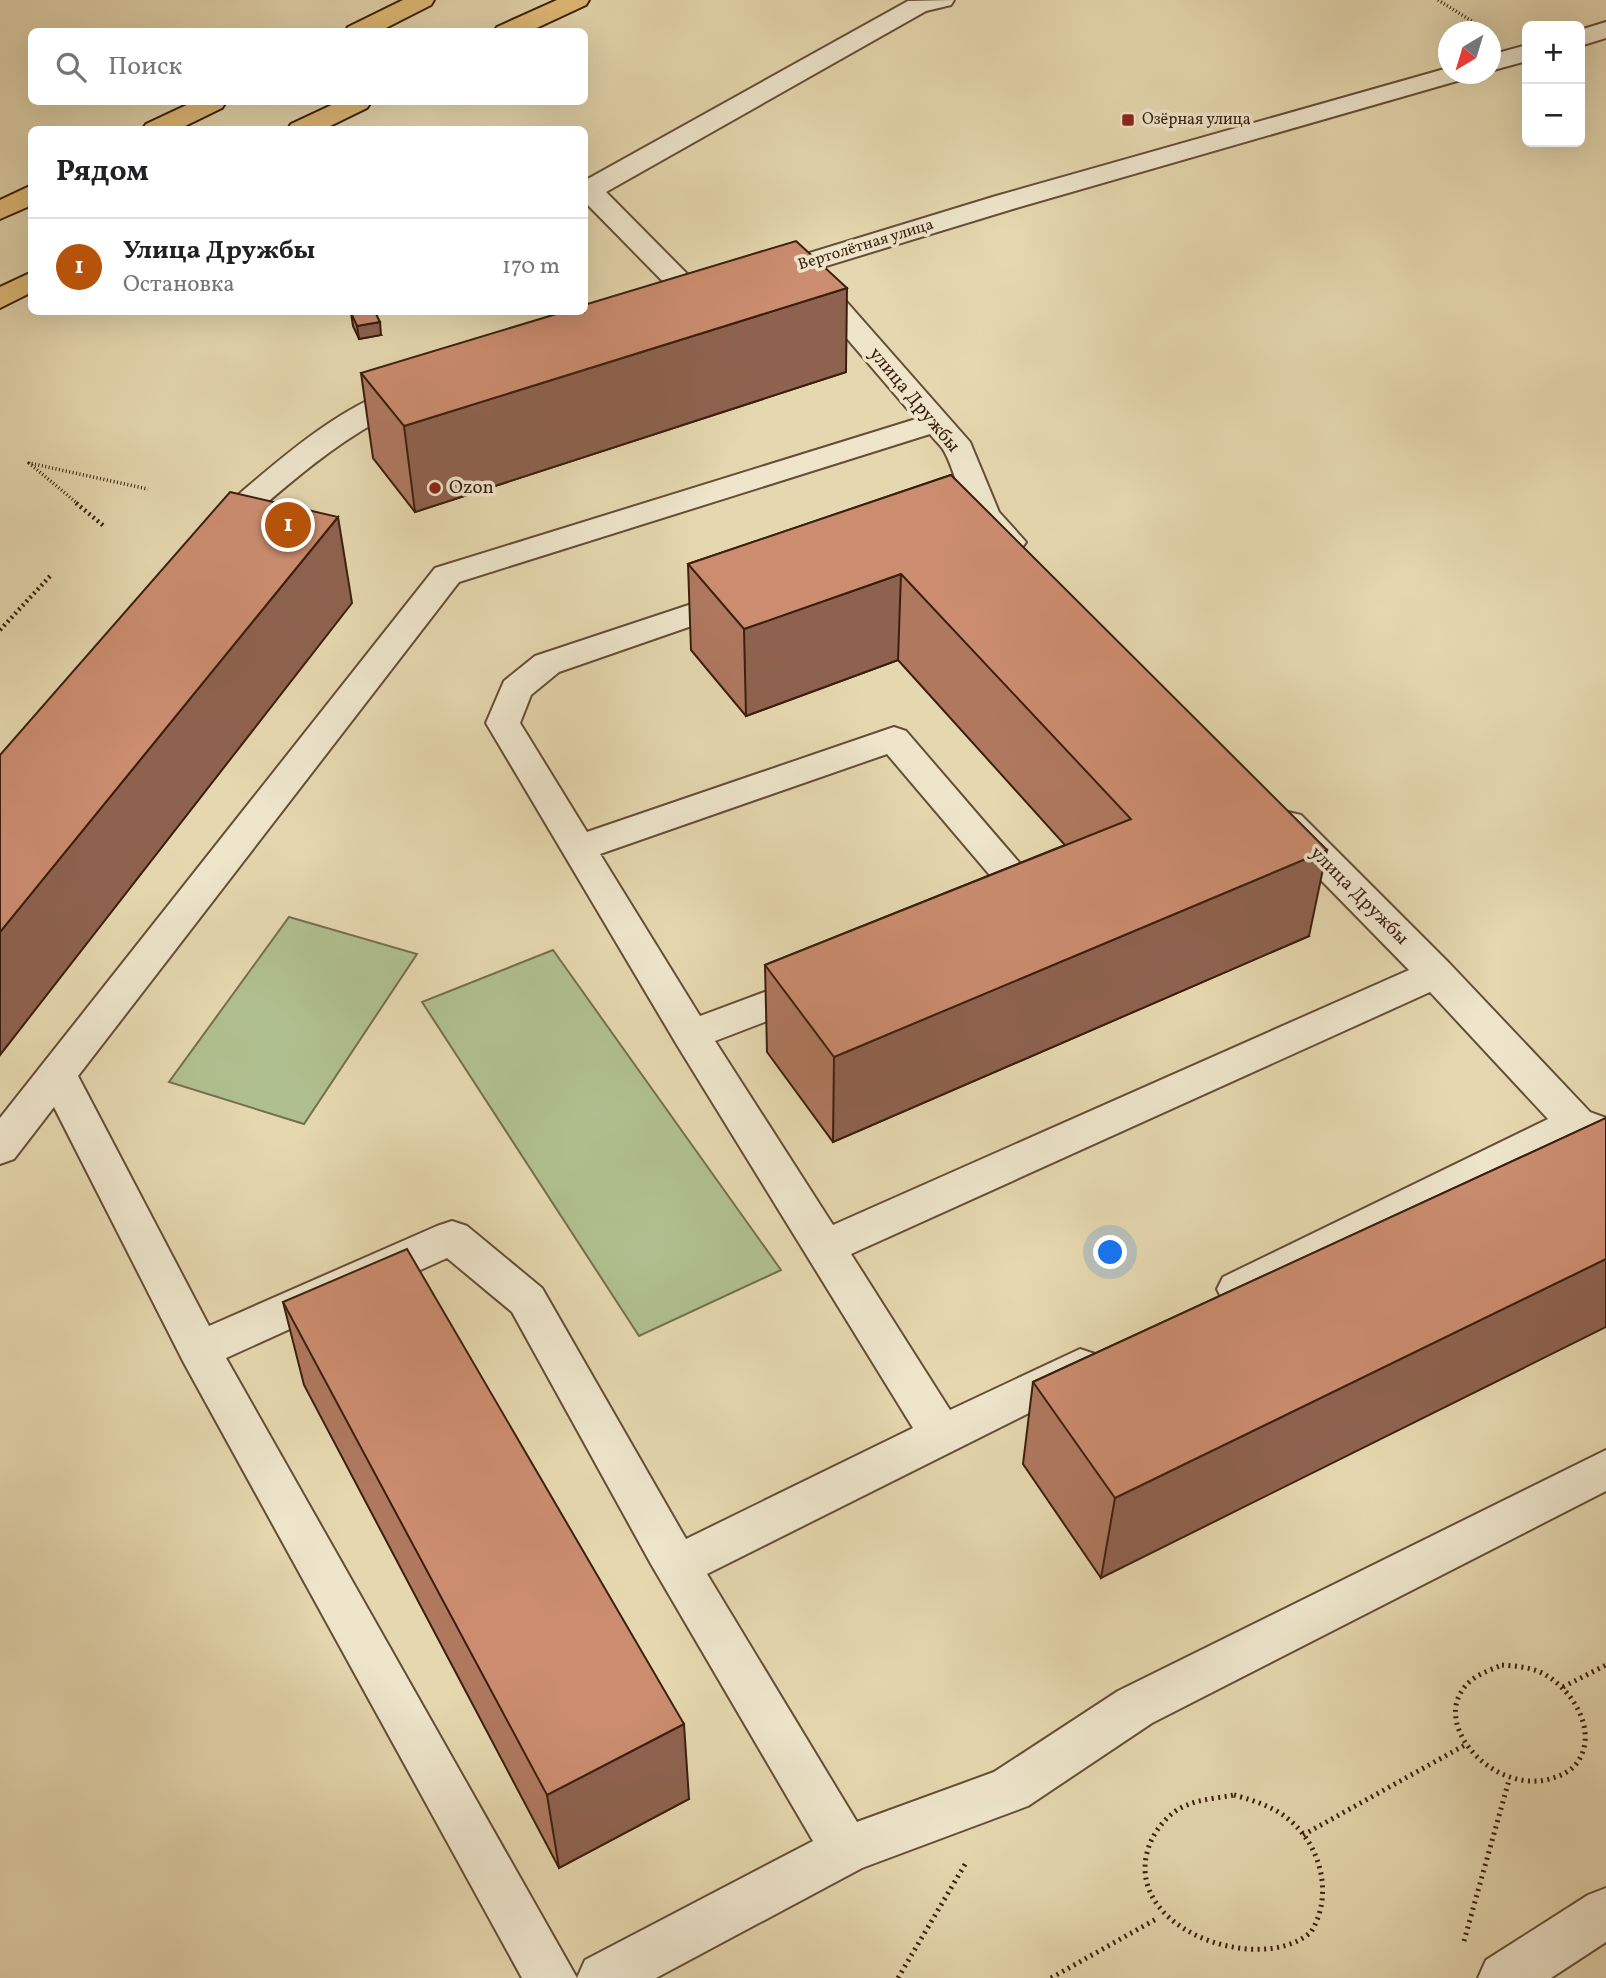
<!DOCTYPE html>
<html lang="ru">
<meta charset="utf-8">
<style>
:root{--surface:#fff;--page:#f6f6f6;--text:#202124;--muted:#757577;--line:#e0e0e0;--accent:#b45309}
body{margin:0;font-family:Vollkorn,serif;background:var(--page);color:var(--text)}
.controls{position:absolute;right:21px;top:21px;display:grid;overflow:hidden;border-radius:10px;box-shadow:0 7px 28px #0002}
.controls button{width:63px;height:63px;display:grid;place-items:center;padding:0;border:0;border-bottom:2px solid var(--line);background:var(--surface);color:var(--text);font:35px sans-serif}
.compass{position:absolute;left:1438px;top:21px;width:63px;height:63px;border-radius:50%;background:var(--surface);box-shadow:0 7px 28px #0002;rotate:218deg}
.you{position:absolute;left:1111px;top:1253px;width:24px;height:24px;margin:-18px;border:5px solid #fff;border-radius:50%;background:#1a73e8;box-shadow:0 0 0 10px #1a73e833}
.badge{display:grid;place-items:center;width:46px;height:46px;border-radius:50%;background:var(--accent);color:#fff;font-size:23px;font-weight:700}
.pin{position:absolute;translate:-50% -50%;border:4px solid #fff;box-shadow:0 2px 7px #0006}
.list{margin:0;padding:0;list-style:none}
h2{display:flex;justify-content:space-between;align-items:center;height:91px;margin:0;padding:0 28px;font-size:30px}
h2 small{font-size:23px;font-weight:400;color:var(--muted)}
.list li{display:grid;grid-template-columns:46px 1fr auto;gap:21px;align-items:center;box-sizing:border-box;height:98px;padding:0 28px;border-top:2px solid var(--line)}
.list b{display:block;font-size:26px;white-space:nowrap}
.list p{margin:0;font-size:23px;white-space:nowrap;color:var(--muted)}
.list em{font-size:23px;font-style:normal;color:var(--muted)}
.icon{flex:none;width:38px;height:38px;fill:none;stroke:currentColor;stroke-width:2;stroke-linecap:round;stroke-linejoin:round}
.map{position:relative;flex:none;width:1606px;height:1978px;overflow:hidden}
.search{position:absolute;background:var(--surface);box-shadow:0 7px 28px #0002;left:28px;top:28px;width:560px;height:77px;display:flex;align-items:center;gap:18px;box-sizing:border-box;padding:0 24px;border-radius:10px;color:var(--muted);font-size:26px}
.panel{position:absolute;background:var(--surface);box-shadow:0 7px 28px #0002;left:28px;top:126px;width:560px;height:189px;border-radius:10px}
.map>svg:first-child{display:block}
.green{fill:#b0bf8f;stroke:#756f4e;stroke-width:2}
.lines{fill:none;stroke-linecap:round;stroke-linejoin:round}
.minor-casing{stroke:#654d36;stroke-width:4}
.major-casing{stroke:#3a1f0e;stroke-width:4}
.path-far2{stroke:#3a1f0e;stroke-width:3.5;stroke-dasharray:1 2.5;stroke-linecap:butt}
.path-far1{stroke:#3a1f0e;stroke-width:4.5;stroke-dasharray:2 3.5;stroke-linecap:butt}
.path{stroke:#3a1f0e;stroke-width:5;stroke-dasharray:2 4.5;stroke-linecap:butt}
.minor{fill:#eee5cb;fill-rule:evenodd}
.major{fill:#e2bc78;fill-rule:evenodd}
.wall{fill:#af785f;stroke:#3a1f0e;stroke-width:2}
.shaded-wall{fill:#8e624e;stroke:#3a1f0e;stroke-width:2}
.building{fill:#cb8c6f;stroke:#3a1f0e;stroke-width:2}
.poi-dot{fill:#8f2418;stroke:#eee5cb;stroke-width:2.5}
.labels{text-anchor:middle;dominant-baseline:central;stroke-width:7;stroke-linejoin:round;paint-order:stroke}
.far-poi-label{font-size:16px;fill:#3a1f0e;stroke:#eee5cb;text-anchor:start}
.far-street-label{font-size:16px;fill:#3a1f0e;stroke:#eee5cb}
.street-label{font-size:19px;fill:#3a1f0e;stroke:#eee5cb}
.poi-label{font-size:19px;fill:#3a1f0e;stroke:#eee5cb;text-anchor:start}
</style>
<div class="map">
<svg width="1606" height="1978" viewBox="0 0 1606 1978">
<rect width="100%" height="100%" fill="#e5d7af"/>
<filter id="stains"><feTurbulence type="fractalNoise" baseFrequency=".00286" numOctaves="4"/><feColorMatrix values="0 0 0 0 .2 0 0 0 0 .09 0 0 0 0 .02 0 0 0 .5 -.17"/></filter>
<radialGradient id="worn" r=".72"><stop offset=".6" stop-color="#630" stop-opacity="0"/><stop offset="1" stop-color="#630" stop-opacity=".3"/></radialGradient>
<g class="green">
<path d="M289,917L417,954L304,1124L169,1082Z"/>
<path d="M553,950L781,1270L639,1336L422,1002Z"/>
</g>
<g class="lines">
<defs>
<g id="minor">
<path d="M954,0L951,5L926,11L606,192L705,292L709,298L705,304L695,307L685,304L584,201V181L908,1Z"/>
<path d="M1606,22V38L1580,46V30Z"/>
<path d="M1527,45V61L1490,71V55Z"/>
<path d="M1448,68V74H1468L1464,79L1016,208L777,281L767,284L757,281L753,275L757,269L996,196Z"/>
<path d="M812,271L822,274L970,442L999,512L1026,542L1021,549C970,562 961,480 944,451C941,445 934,440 930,434L459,582L78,1076L209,1326L437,1226L452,1221L467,1226L542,1288L686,1539L913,1428L677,1045L486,723L504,681L535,656L740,588L752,591L757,598L752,605L559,672L531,695L520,723L587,832L894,727L906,731L1054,903L1048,912C1035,917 1027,919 1013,915L1007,906L1011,900L887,754L600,854L700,1016L813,974L827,978L832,988L827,998L715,1041L833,1225L1409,970L1275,833L1270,824L1275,815L1288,812L1301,815L1450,964L1590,1112L1606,1118V1150L1578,1140L1253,1301L1238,1306L1223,1301L1217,1289L1223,1277L1548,1119L1430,992L851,1254L950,1410L1080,1349L1095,1354L1102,1367L1095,1380L707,1574L857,1822L994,1772L1118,1691L1606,1450V1491L1152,1723L1028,1806L862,1868L656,1978H522L184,1363L54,1107L14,1159L0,1164V1118L435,568L916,419L802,286L798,280L802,274ZM447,1258L512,1312L651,1564L813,1841L585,1960L577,1978L226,1358Z"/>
<path d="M414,383L425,386L429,392C419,406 393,413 378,421C322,452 274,497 226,538L215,541L204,538L199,531L204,524C264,474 337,402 414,383Z"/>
<path d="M1606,1888V1942L1551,1978H1478L1486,1960L1588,1895Z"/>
</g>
<g id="major">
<path d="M403,0H434L431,5L378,32H345L348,27Z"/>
<path d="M557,0H589L586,5L528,32H494L497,27Z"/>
<path d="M193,102H226L222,108L177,130H142L146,124Z"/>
<path d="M338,102H371L367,108L322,130H287L291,124Z"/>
<path d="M32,185V205L0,219V200Z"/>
<path d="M32,272V292L0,308V287Z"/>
</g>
</defs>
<use href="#minor" class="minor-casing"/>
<use href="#major" class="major-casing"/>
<g class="path-far2">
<path d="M1438,0L1483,28"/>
<path d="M78,504L29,463L148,489"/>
</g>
<g class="path-far1">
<path d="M76,503L105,527"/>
<path d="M0,630L52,574"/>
</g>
<g class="path">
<path d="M1502,1665C1516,1666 1531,1667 1544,1674C1573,1690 1599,1732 1577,1763C1570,1772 1560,1776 1550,1779C1490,1795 1423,1717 1473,1679C1481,1673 1493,1669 1502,1665Z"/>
<path d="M1563,1687L1606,1665"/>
<path d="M1234,1795C1252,1800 1272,1806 1287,1818C1321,1844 1334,1895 1311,1932C1259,1978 1114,1927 1151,1841C1158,1826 1171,1811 1187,1805C1201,1799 1219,1798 1234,1795Z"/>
<path d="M1303,1835L1465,1745"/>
<path d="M1464,1941L1509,1780"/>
<path d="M898,1978L967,1861"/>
<path d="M1051,1978L1158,1918"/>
</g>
<use href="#minor" class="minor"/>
<use href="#major" class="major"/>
</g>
<g class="wall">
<path d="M351,313L381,335L359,339L353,326Z"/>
<path d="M846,372L415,512L373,458L361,373Z"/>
<path d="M951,475L1309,936L833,1142L767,1052L765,965L1065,845L898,660L746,716L691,650L688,564Z"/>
<path d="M1606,1118L1101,1578L1023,1464L1033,1382Z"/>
<path d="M283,1302L689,1799L559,1868L304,1385Z"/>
</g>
<g class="shaded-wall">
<path d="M847,288L846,372L415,512L404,426Z"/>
<path d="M380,322L381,335L359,339L357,326Z"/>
<path d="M338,517L352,603L0,1055V932Z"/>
<path d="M901,574L898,660L746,716L744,629Z"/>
<path d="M1327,850L1309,936L833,1142L834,1057Z"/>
<path d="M1606,1259V1327L1101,1578L1115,1498Z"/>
<path d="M684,1724L689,1799L559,1868L547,1795Z"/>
</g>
<g class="building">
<path d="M796,241L847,288L404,426L361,373L563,312H584V305Z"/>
<path d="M358,312H375L380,322L357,326L351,313Z"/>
<path d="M951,475L1327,850L834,1057L765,965L1131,819L901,574L744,629L688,564Z"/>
<path d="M230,492L338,517L0,932V755Z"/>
<path d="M1606,1118V1259L1115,1498L1033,1382Z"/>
<path d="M407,1249L684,1724L547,1795L283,1302Z"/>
</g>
<g class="poi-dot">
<rect x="1121" y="113" width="14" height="14" rx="3.5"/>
<circle cx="435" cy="488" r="7"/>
</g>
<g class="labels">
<g class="far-poi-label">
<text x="1142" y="120">Озёрная улица</text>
</g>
<g class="far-street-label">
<text transform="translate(866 245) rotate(-17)">Вертолётная улица</text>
</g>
<g class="street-label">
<text transform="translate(914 400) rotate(50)">улица Дружбы</text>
<text transform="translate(1359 896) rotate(45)">улица Дружбы</text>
</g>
<g class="poi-label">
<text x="449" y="488">Ozon</text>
</g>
</g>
<rect width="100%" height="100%" filter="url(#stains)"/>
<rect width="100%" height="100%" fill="url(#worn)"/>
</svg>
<div class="controls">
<button>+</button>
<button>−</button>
</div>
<svg class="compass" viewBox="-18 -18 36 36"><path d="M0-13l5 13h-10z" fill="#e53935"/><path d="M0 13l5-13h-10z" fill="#757577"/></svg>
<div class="you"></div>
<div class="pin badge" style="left:288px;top:525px">1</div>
<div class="search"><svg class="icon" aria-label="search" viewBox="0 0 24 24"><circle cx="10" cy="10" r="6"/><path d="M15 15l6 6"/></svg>Поиск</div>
<section class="panel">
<h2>Рядом<small></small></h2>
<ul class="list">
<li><span class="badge">1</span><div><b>Улица Дружбы</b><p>Остановка</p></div><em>170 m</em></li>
</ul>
</section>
</div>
